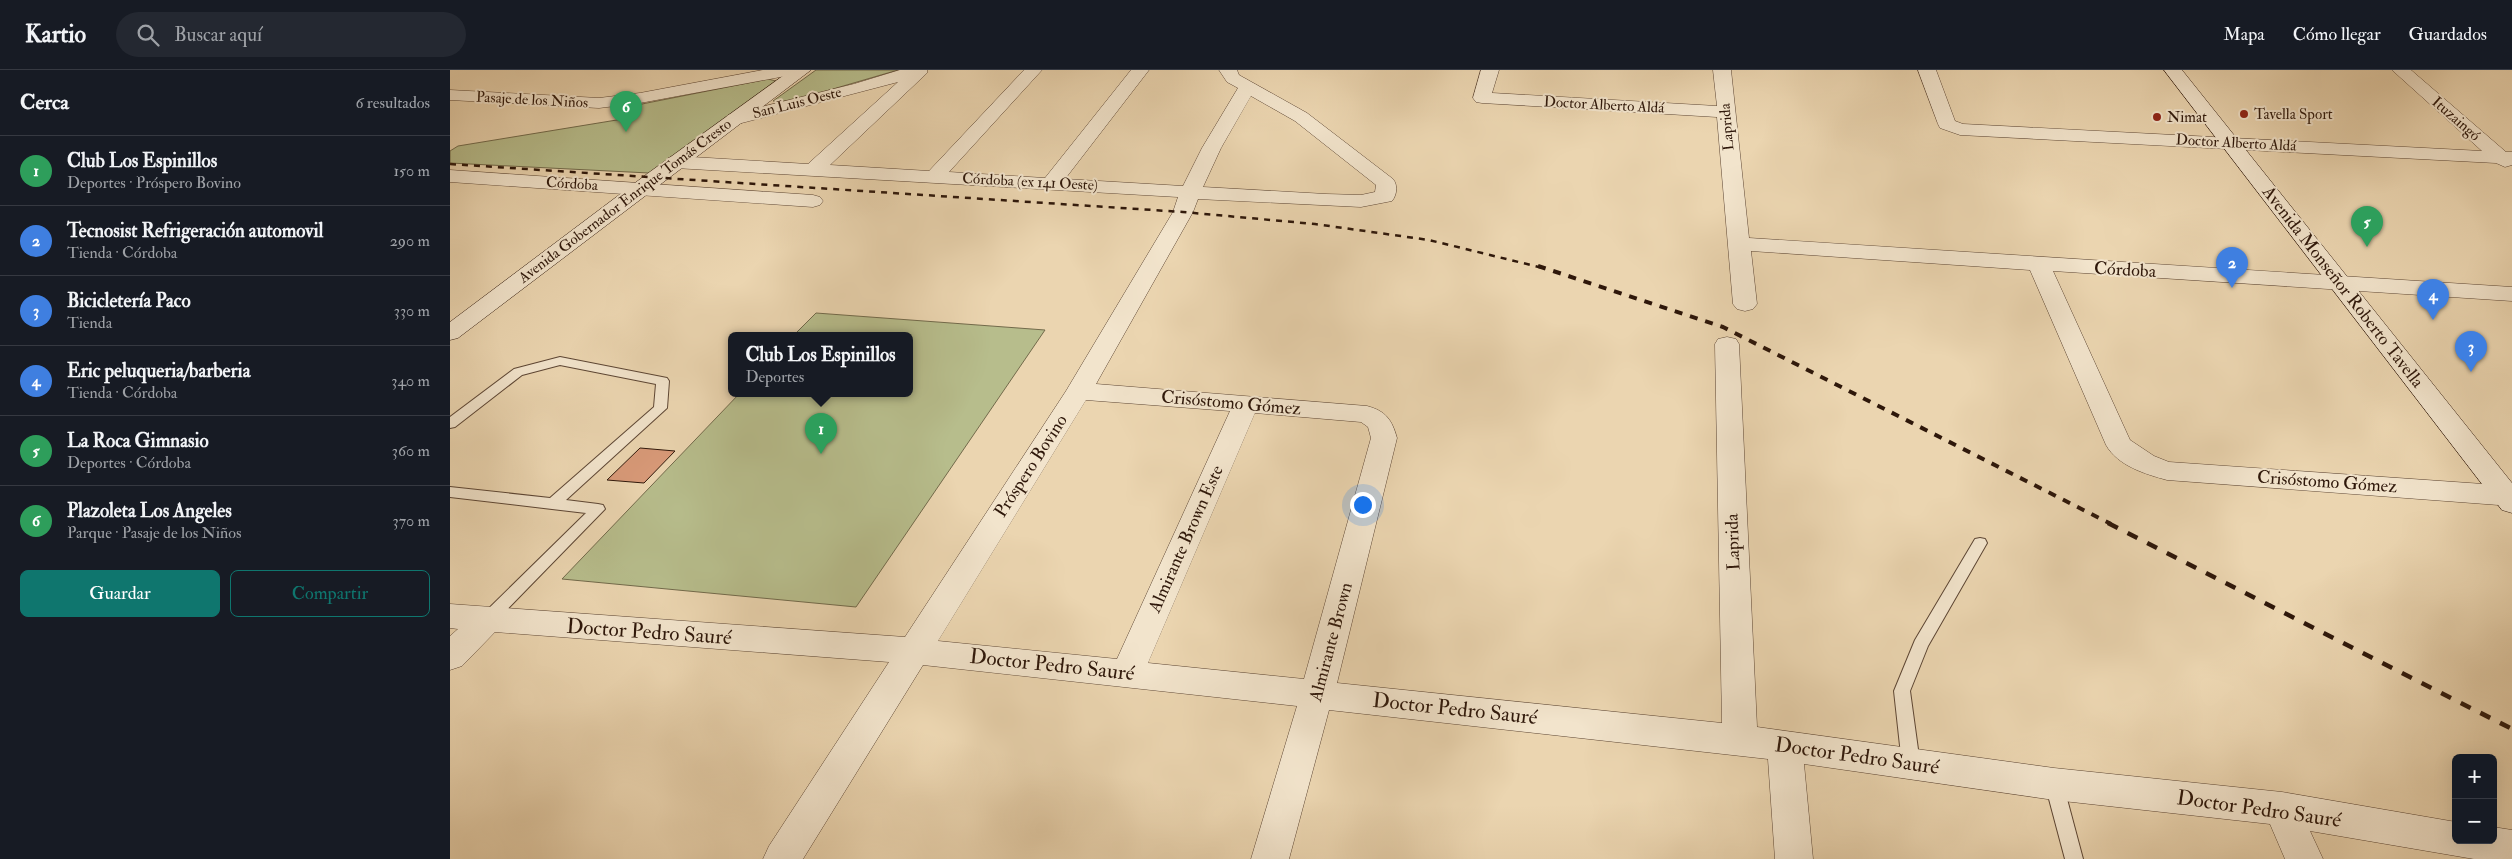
<!DOCTYPE html>
<html lang="es">
<meta charset="utf-8">
<style>
:root{--surface:#171b24;--page:#242831;--text:#f1f3f6;--muted:#9ea1a6;--line:#363941;--accent:#0f766e}
body{margin:0;font-family:"IM FELL Double Pica",serif;background:var(--page);color:var(--text)}
.controls{position:absolute;right:15px;bottom:15px;display:grid;overflow:hidden;border-radius:8px;box-shadow:0 5px 20px #0002}
.controls button{width:45px;height:45px;display:grid;place-items:center;padding:0;border:0;border-bottom:1px solid var(--line);background:var(--surface);color:var(--text);font:25px sans-serif}
.you{position:absolute;left:912px;top:434px;width:18px;height:18px;margin:-12px;border:4px solid #fff;border-radius:50%;background:#1a73e8;box-shadow:0 0 0 8px #1a73e833}
.badge{display:grid;place-items:center;width:32px;height:32px;border-radius:50%;background:var(--accent);color:#fff;font-size:16px;font-weight:700}
.pin{position:absolute;translate:-50% -41px;filter:drop-shadow(0 1px 2px #0008)}
.pin::after{content:'';position:absolute;top:26px;width:18px;height:15px;background:inherit;clip-path:polygon(0 0,100% 0,50% 100%)}
.popup{position:absolute;left:278px;top:262px;width:185px;height:65px;box-sizing:border-box;display:grid;place-content:center;border-radius:8px;background:var(--surface);filter:drop-shadow(0 1px 4px #0005);font-size:16px;white-space:nowrap;color:var(--muted)}
.popup b{font-size:19px;color:var(--text)}
.popup::after{content:'';position:absolute;left:50%;top:100%;margin-left:-10px;border:10px solid transparent;border-top-color:var(--surface)}
.list{margin:0;padding:0;list-style:none}
h2{display:flex;justify-content:space-between;align-items:center;height:65px;margin:0;padding:0 20px;font-size:21px}
h2 small{font-size:16px;font-weight:400;color:var(--muted)}
.list li{display:grid;grid-template-columns:32px 1fr auto;gap:15px;align-items:center;box-sizing:border-box;height:70px;padding:0 20px;border-top:1px solid var(--line)}
.list b{display:block;font-size:19px;white-space:nowrap}
.list p{margin:0;font-size:16px;white-space:nowrap;color:var(--muted)}
.list em{font-size:16px;font-style:normal;color:var(--muted)}
.actions{display:flex;gap:10px;padding:15px 20px}
.actions a{flex:1;padding:11px 0;border:1px solid var(--accent);border-radius:8px;text-align:center;font-size:18px;color:var(--accent)}
.actions .main{background:var(--accent);color:#fff}
.icon{flex:none;width:28px;height:28px;fill:none;stroke:currentColor;stroke-width:2;stroke-linecap:round;stroke-linejoin:round}
.map{position:relative;flex:none;width:2062px;height:789px;overflow:hidden}
header{display:flex;align-items:center;gap:30px;box-sizing:border-box;height:70px;padding:0 25px;background:var(--surface);border-bottom:1px solid var(--line)}
header strong{font-size:24px}
nav{display:flex;gap:28px;margin-inline-start:auto;font-size:18px}
.search{width:350px;height:45px;background:var(--page);display:flex;align-items:center;gap:12px;box-sizing:border-box;padding:0 18px;border-radius:28px;color:var(--muted);font-size:19px}
main{display:flex}
aside{flex:1;background:var(--surface)}
.map>svg:first-child{display:block}
.green{fill:#b7bd8c;stroke:#726a4b}
.building{fill:#d99a79;stroke:#2e170a}
.lines{fill:none;stroke-linecap:round;stroke-linejoin:round}
.lane-casing{stroke:#5d4634;stroke-width:2}
.street-casing{stroke:#5d4634;stroke-width:1}
.secondary-casing{stroke:#2e170a;stroke-width:1}
.lane{fill:#f2e4cc;fill-rule:evenodd}
.street{fill:#f2e4cc;fill-rule:evenodd}
.secondary{fill:#f2e4cc;fill-rule:evenodd}
.rail-far2{stroke:#2e170a;stroke-width:2.5;stroke-dasharray:6 6;stroke-linecap:butt}
.rail-far1{stroke:#2e170a;stroke-width:4;stroke-dasharray:8 8;stroke-linecap:butt}
.rail{stroke:#2e170a;stroke-width:4.5;stroke-dasharray:11 11;stroke-linecap:butt}
.poi-dot{fill:#8f2418;stroke:#f2e4cc;stroke-width:2}
.labels{text-anchor:middle;dominant-baseline:central;stroke-width:4;stroke-linejoin:round;paint-order:stroke}
.far-street-label{font-size:15px;fill:#2e170a;stroke:#f2e4cc}
.far-poi-label{font-size:15px;fill:#2e170a;stroke:#f2e4cc;text-anchor:start}
.street-label{font-size:18px;fill:#2e170a;stroke:#f2e4cc}
.near-street-label{font-size:21px;fill:#2e170a;stroke:#f2e4cc}
</style>
<header>
<strong>Kartio</strong>
<div class="search"><svg class="icon" aria-label="search" viewBox="0 0 24 24"><circle cx="10" cy="10" r="6"/><path d="M15 15l6 6"/></svg>Buscar aquí</div>
<nav><a>Mapa</a><a>Cómo llegar</a><a>Guardados</a></nav>
</header>
<main>
<aside>
<h2>Cerca<small>6 resultados</small></h2>
<ul class="list">
<li><span class="badge" style="background:#2e9e5b">1</span><div><b>Club Los Espinillos</b><p>Deportes · Próspero Bovino</p></div><em>150 m</em></li>
<li><span class="badge" style="background:#3f7fe0">2</span><div><b>Tecnosist Refrigeración automovil</b><p>Tienda · Córdoba</p></div><em>290 m</em></li>
<li><span class="badge" style="background:#3f7fe0">3</span><div><b>Bicicletería Paco</b><p>Tienda</p></div><em>330 m</em></li>
<li><span class="badge" style="background:#3f7fe0">4</span><div><b>Eric peluqueria/barberia</b><p>Tienda · Córdoba</p></div><em>340 m</em></li>
<li><span class="badge" style="background:#2e9e5b">5</span><div><b>La Roca Gimnasio</b><p>Deportes · Córdoba</p></div><em>360 m</em></li>
<li><span class="badge" style="background:#2e9e5b">6</span><div><b>Plazoleta Los Angeles</b><p>Parque · Pasaje de los Niños</p></div><em>370 m</em></li>
</ul>
<div class="actions"><a class="main">Guardar</a><a>Compartir</a></div>
</aside>
<div class="map">
<svg width="2062" height="789" viewBox="0 0 2062 789">
<rect width="100%" height="100%" fill="#ebd5b0"/>
<filter id="stains"><feTurbulence type="fractalNoise" baseFrequency=".004" numOctaves="4"/><feColorMatrix values="0 0 0 0 .2 0 0 0 0 .09 0 0 0 0 .02 0 0 0 .5 -.17"/></filter>
<radialGradient id="worn" r=".72"><stop offset=".6" stop-color="#630" stop-opacity="0"/><stop offset="1" stop-color="#630" stop-opacity=".3"/></radialGradient>
<g class="green">
<path d="M366,0H448L342,31H323Z"/>
<path d="M318,9L326,11L199,103L0,93V81L8,76L185,47L187,35Z"/>
<path d="M366,243L595,260L406,537L112,509L290,323H460V265H344Z"/>
</g>
<path class="building" d="M190,378L225,381L194,413L157,410Z"/>
<g class="lines">
<defs>
<g id="lane">
<path d="M110,287L217,308L219,311L217,338L116,430L148,434L153,435L155,439L43,554L37,556L31,554L29,550L31,546L136,443L0,427V417L100,428L204,337L206,314L110,295L72,305L5,357L0,358V347L64,299Z"/>
<path d="M1530,468L1535,469L1537,473L1478,576L1460,621L1470,694L1467,699L1461,702L1455,699L1452,694L1444,621L1465,570L1525,469Z"/>
<path d="M1604,706L1610,708L1613,714L1633,789H1615L1595,714L1598,708Z"/>
</g>
<g id="street">
<path d="M313,0H350L347,4L341,5L190,33L149,38L0,30V20L149,28L190,23Z"/>
<path d="M450,0H477V3L380,95L479,101L574,0H592L499,102L595,108L681,0H699L615,109L733,116L752,78L788,18L777,12L769,0H787L789,5L857,43L943,109C948,115 947,125 942,131L911,137L748,129L743,142L646,314L917,336C936,341 942,350 947,368L887,613L1272,653L1265,274L1268,269L1277,267L1286,269L1289,274L1307,657L1604,698L1832,722L2006,752V770H2043V757L2062,760V789H2024L1860,761L1873,789H1835L1820,754L1604,730L1354,694L1363,789H1325L1318,689L879,640L839,789H801L847,636L473,595L353,789H313L319,776L439,592L45,562L12,596L0,600V566L8,559L0,558V534L455,567L616,321L723,142L728,127L225,98L218,96L215,92L218,88L225,86L358,94L448,12L284,55L278,53L275,49L278,45L404,14ZM801,26L845,51L926,115L925,122L911,125L876,124L753,117L771,78ZM636,330L780,341L667,589L488,571ZM805,343L911,352L918,357L921,368L854,609L698,593Z"/>
<path d="M1031,0H1049L1042,23L1267,36L1263,0H1281L1299,168L2062,217V231L1603,201L1680,370L1704,386L1719,392L2062,416V436L1717,410C1695,404 1668,396 1656,375L1580,200L1301,181L1307,234L1303,239L1295,241L1287,239L1283,234L1267,47L1032,33L1026,32L1023,28Z"/>
<path d="M1468,0H1486L1505,51L1513,54L2032,81L1942,0H1961L2056,82H2062V95L2055,97L2046,93L1510,65L1490,58L1488,54Z"/>
<path d="M0,100L363,125L370,127L373,131L370,135L363,137L0,112Z"/>
</g>
<g id="secondary">
<path d="M341,0H361L8,268L0,270V252L197,104Z"/>
<path d="M1714,0H1732L2062,413V443L2052,440Z"/>
</g>
</defs>
<use href="#lane" class="lane-casing"/>
<use href="#street" class="street-casing"/>
<use href="#secondary" class="secondary-casing"/>
<use href="#lane" class="lane"/>
<use href="#street" class="street"/>
<use href="#secondary" class="secondary"/>
<path class="rail-far2" d="M0,94L733,142L865,154L979,170L1093,198"/>
<path class="rail-far1" d="M1088,196L1273,257L1661,454"/>
<path class="rail" d="M1658,453L2062,659"/>
</g>
<g class="poi-dot">
<circle cx="1794" cy="44" r="5"/>
<circle cx="1707" cy="47" r="5"/>
</g>
<g class="labels">
<g class="far-street-label">
<text transform="translate(82 30) rotate(3)">Pasaje de los Niños</text>
<text transform="translate(347 33) rotate(-14)">San Luis Oeste</text>
<text transform="translate(1154 35) rotate(3)">Doctor Alberto Aldá</text>
<text transform="translate(2006 49) rotate(41)">Ituzaingó</text>
<text transform="translate(1277 57) rotate(-95)">Laprida</text>
<text transform="translate(1786 73) rotate(3)">Doctor Alberto Aldá</text>
<text transform="translate(580 112) rotate(3)">Córdoba (ex 141 Oeste)</text>
<text transform="translate(122 114) rotate(4)">Córdoba</text>
<text transform="translate(175 131) rotate(-37)">Avenida Gobernador Enrique Tomás Cresto</text>
</g>
<g class="far-poi-label">
<text x="1804" y="44">Tavella Sport</text>
<text x="1717" y="47">Nimat</text>
</g>
<g class="street-label">
<text transform="translate(1675 200) rotate(3)">Córdoba</text>
<text transform="translate(1893 217) rotate(52)">Avenida Monseñor Roberto Tavella</text>
<text transform="translate(781 333) rotate(5)">Crisóstomo Gómez</text>
<text transform="translate(581 396) rotate(-57)">Próspero Bovino</text>
<text transform="translate(1877 412) rotate(4)">Crisóstomo Gómez</text>
<text transform="translate(736 469) rotate(-66)">Almirante Brown Este</text>
<text transform="translate(1283 472) rotate(-92)">Laprida</text>
<text transform="translate(881 572) rotate(-75)">Almirante Brown</text>
</g>
<g class="near-street-label">
<text transform="translate(199 562) rotate(4)">Doctor Pedro Sauré</text>
<text transform="translate(602 595) rotate(6)">Doctor Pedro Sauré</text>
<text transform="translate(1005 639) rotate(6)">Doctor Pedro Sauré</text>
<text transform="translate(1407 686) rotate(8)">Doctor Pedro Sauré</text>
<text transform="translate(1809 739) rotate(8)">Doctor Pedro Sauré</text>
</g>
</g>
<rect width="100%" height="100%" filter="url(#stains)"/>
<rect width="100%" height="100%" fill="url(#worn)"/>
</svg>
<div class="controls">
<button>+</button>
<button>−</button>
</div>
<div class="you"></div>
<div class="pin badge" style="left:371px;top:384px;background:#2e9e5b">1</div>
<div class="popup"><b>Club Los Espinillos</b>Deportes</div>
<div class="pin badge" style="left:1782px;top:218px;background:#3f7fe0">2</div>
<div class="pin badge" style="left:2021px;top:302px;background:#3f7fe0">3</div>
<div class="pin badge" style="left:1983px;top:250px;background:#3f7fe0">4</div>
<div class="pin badge" style="left:1917px;top:177px;background:#2e9e5b">5</div>
<div class="pin badge" style="left:176px;top:62px;background:#2e9e5b">6</div>
</div>
</main>
